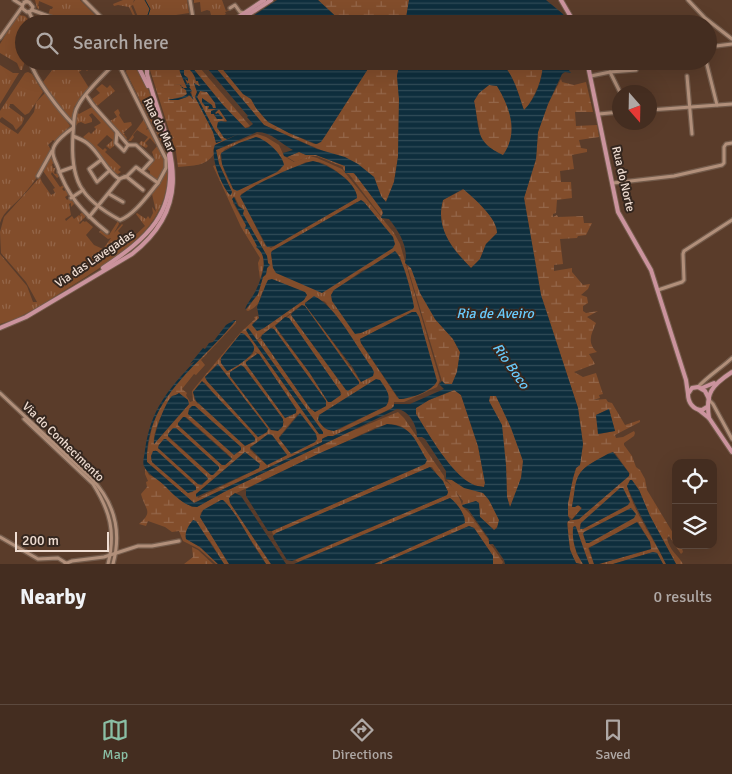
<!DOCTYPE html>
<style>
:root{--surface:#442d20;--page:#4b3529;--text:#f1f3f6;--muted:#afa8a5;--line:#5c493e;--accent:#8abfa5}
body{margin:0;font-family:Signika,sans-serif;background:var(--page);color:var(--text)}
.controls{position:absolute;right:15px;bottom:15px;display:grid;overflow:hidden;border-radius:10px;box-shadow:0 5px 20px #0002}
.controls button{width:45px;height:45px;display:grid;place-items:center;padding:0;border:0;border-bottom:1px solid var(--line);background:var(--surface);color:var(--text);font:25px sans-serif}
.compass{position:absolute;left:612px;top:85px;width:45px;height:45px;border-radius:50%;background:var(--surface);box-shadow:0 5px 20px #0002;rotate:160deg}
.scale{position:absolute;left:15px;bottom:12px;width:94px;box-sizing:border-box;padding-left:5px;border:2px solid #efddd2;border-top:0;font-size:14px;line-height:18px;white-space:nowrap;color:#efddd2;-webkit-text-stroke:4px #35271f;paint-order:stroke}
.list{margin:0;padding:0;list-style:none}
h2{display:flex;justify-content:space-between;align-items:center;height:65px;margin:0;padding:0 20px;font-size:21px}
h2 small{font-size:16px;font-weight:400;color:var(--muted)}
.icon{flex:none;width:28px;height:28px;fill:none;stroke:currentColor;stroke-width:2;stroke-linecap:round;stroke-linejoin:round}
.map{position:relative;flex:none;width:732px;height:564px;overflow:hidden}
.search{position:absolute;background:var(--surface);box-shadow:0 5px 20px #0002;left:15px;right:15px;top:15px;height:55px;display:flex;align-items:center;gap:12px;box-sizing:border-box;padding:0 18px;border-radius:28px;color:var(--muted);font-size:19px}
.sheet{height:140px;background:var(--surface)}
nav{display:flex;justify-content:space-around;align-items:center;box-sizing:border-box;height:70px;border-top:1px solid var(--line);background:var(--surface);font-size:14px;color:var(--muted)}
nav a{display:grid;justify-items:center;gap:2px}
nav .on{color:var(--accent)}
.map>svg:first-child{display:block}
.grass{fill:url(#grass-tufts);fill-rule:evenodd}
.wetland{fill:url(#wetland-marsh);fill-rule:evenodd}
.water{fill:url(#water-rules);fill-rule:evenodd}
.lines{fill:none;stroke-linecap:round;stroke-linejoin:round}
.stream{stroke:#0e2e3d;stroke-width:1}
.minor-casing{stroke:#735b4b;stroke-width:5.5}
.major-casing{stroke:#735b4b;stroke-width:6}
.minor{stroke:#b18f7a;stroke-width:3}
.major{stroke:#cb939d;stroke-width:4}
.labels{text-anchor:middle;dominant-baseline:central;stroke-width:4;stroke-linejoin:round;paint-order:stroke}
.street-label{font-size:12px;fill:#efddd2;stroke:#35271f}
.water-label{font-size:14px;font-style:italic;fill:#69cbfc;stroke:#35271f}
</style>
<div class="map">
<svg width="732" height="564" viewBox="0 0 732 564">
<defs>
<pattern id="grass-tufts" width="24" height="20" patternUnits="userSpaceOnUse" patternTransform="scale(1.25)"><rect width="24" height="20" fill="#824d2b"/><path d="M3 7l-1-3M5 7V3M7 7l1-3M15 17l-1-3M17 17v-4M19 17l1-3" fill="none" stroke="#946649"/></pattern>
<pattern id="wetland-marsh" width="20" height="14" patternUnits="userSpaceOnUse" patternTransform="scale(1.25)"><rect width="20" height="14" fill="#824d2b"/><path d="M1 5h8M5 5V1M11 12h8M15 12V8" fill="none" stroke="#946649"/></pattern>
<pattern id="water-rules" width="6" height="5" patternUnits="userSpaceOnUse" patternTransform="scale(1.25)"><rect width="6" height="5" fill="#0e2e3d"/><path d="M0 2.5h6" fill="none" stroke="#314c58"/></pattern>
</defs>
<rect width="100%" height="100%" fill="#5a3c2a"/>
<g class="grass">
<path d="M35,0H80L104,24H101V22C95,18 91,17 84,18L82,24H74L48,15L50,9H52L53,7L39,1L38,6H39V9L37,8Z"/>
<path d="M123,0H134L133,3L135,0H187L189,13L163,17L164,24H145L150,9L144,24H141L133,5L131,6L139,24H137L129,7L118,5L114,6L113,4Z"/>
<path d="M194,0H222L226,11L235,7L236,8L225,12L226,14L221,17L219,16L212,19L210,11L207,10L201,12L200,2L194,3Z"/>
<path d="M19,15L25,16L32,24H24V61H25L22,70H20L17,63L0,53V44L17,16Z"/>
<path d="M48,61L88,62L85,65L89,69L87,71L84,68L79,72L89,88L74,107L72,120L58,104L43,82L56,65Z"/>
<path d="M0,65L13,73H19L0,104Z"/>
<path d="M131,66C148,75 152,103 157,119C161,131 166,144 167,156C176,224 123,253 73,285C50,299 26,317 0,324V254L27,286L33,302H37L26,282L1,253L0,232L4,217L40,177L42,182L51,195L55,193L53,189L55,188L43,171L51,157L54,163L52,164L53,168H55L54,173L55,174L59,173L60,176L57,178L52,172L51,174L60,187L64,185V187L62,189L64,191L66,190L68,195L65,197L67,200L70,198L75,203L71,207V203L69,204L71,215L65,219L66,221L72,216L74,219L79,215L81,217L80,214L83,212L86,216L79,223L80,224L83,221L85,222L86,221L93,227L86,235L94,245L103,249L111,238L108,239L99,232L102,229L109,235L118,221L119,224L114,233L122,224L123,225L118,231L128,242L145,226L136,214L137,213L146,219L148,216L150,219L153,213L152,207L156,212L152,194L158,186V182L150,175V171L147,169L142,171L155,160L152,152L158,145L163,152L165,150L126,72L127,67Z"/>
<path d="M28,72L32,74L43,92L29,113L25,115L13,104H10L9,107L24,118L22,124L16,130L13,125L2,117L0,119V111L25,73Z"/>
<path d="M102,84L107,88L110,85L115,91L97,106L92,99L100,93L96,89Z"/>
<path d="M45,93H48L70,126L56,142L53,140L48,145L51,150C44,167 35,182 23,195C16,204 3,211 0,223V122L18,134L34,112L36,102Z"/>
<path d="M92,107L115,134L114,146L110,149L106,146L113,140L107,135L97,145L103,150L105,148L107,150L105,152L121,167L118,170L121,172L118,174L113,173L94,147L83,137L89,132L91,134L96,129L94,127L101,123L92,113L89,115L92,119V122L85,124L81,122L78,123L75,127L77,112L79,114Z"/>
<path d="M118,109L120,113L119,115L124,123L131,122L132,125L123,133H125L124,134L127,138L126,139L110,121L117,117L114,112Z"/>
<path d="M145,118L148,126L146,130L149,128L157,143L155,144L150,138L145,143L148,146L146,148L139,144L141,141L144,142L148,137L137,130L133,135L134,137L131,141H128Z"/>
<path d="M257,134L266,137L279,145L284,156L294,162L310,156L317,158L342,169L394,233L400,244L440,380L437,387L404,402H394V407L333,436L325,437L322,439L323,442L316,445L315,442L317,439L298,414L297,415L296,413L297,410L259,354L254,351V347L249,339L251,338L320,435L310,415L257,340L261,338L310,408L315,412L326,406V401L272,328L275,325L280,334L309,372L342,394L287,317L291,314L318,352L302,305L300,306L298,304L307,295L262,292C259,304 258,306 248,311L246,310L258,294L263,277L266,275L268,264L267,256L243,214V209L239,206L235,197H233V203L263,255L264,266L260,279L258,263L260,258L241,227L213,166L215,165L227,192H232L219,164L216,150ZM256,137L260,138L281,169L237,191C228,184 222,166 220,155L225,149ZM306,162C310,162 315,162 318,162C331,164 358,186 357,198L271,248L265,245L241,197V194ZM357,202L382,224L273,268L271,253L272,251ZM400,256L403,268L332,292L363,270ZM309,300L324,301L326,303L372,368L361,382L305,303ZM412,312L435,385L403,399L397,397L361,343L360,339ZM389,401L386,406L338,430H327Z"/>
</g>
<g class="wetland">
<path d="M318,0H409L405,24H344Z"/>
<path d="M156,61L178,62L180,63L179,70L187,88H182L186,90L187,94L184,97L176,98L178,100L192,95L191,90L185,79L187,77L184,75V67C189,68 196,75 196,81H198L201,84L200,87L194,83L197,92L195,97L214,132L216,143L222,140L215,131L197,97L200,91L207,92L215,103L216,109L213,111C213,114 215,117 217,119H222L218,113L216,114L215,113L219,109L227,121L218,122L217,128L227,139L241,133L215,145L213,150L214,154C205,167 194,165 178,167L176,152L150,70L153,64Z"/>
<path d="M187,61H194L250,126L245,128L223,105Z"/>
<path d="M210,61H216L243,94L251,99L256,108L265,119L289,133L314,144H318L325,136L373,61H400L397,76L399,99L398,157L394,182L386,202L381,196L374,177L321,150L264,125Z"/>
<path d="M499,61H543C543,80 535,94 526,110L524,111C519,94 513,73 499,61Z"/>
<path d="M561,79L562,82L574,85L586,82L593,112H575L576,126L597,125L599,137L579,140L581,148L587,149V152L572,155L574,169L560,171L561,182H571L572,198L557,200L556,213L553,214V217L557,215L558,217L583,216L584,223H592L586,235L578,236L577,238L560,239L563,264L554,265V271L572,268V272L583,285L590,284L588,289L581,295L587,297L588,303L583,306V311L586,313L598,311L587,317L596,323C592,333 586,342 597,352L589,354L595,364L574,372L583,377L596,373L603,394L599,395L600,398L593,400L606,399L608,402L612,403L625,425L640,420V422L615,435L616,438L623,437L634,431L635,433L634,436L624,443V445L632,456L636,467L640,470L645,479L647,490L676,538V545H681L683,552L681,554L669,536L667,538C669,550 678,555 683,564H676L650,516L639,490L627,485C633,511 654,539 666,564H663L657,553L653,552L613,564H599L651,549L650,542L638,522L588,548L594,564H589L578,534L576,552L583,564L576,563C569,550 566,535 568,521L579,519L630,474L615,453C577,468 580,468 572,506H580L581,509L572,519L568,516V503L573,478L576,468L580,464L583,444L578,408L541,295L524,198L536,159L538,132L548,104ZM609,409L615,431L599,434L596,415ZM628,505L583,529H580V524Z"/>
<path d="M489,85L497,86C507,102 518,127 510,146C508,149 505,153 503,156L486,146L481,139L474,101L479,93Z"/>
<path d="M299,152L306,155H316L345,166V170L344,171L343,167L317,156H310L295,162L287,157Z"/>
<path d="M351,172C361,176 374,201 382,210L383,213L381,216L349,174H346Z"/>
<path d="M464,189C474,199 498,218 497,233L486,244L480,259L471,268C452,248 435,229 443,200Z"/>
<path d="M407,265L411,268L435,319L453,339L460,352L457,372L452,384H445L442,381Z"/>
<path d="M298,304L300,306L262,335L257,340L250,330L247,331L251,338L249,339L244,334L241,333L220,360L228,371L252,355L254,351L257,354L246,362L285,418L296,413L297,415L279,437V439L291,453L315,442L316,445L194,503L146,461C149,440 152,419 163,401C179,374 215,346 236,320V323L201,360L205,365L196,375L194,374L182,389L187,393L186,395L190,402L193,401L192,391L240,333L255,319L254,317L258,316L259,318L252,324L259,331ZM217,364L238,390L267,432L258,437L207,381L205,377ZM240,366L284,422L281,429L271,430L230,376L231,372ZM204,382L211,390L198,404L194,399L193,392ZM179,393L189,404L154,444C152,431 167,399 179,393ZM186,417L231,457L232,459L225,465H222L178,425V423ZM176,428L219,467V468L211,475L168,437V435ZM270,434L272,435L287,455L267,465L250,450V447ZM164,439L208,479L202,485L198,484L158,448V446ZM155,450L196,486L193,492L188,493L152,462L151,459ZM245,452L259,464V468L198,498L196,494Z"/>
<path d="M455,390L461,395L478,446L485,483L484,487C480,486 475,486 472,484C451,474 428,433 416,414V408L429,400Z"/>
<path d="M490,396H496C503,411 523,447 523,462C524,478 516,493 510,508L507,497L506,465L489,401Z"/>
<path d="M398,412L404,418L444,476L445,481C453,485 460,497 462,505L463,501L447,480H452C461,488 472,487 482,492C487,495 498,514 499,520C499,524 497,528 494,530L480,517V510L476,501L462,506L469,513L488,539L490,545L492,546L503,562L502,564H493V556L474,528L469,526L381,564H374L463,524L465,518L460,509L450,498L298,562L295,560L447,495L448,491L432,467H430L273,535L272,531L423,465C415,440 409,415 375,428L230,496L231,504L271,564H266C254,543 238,523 227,504L201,512L200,517L229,564H224L210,541L186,539L200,547L218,564H216L199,549L183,541L179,531L172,532L165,527L148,521L146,526L139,524C154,511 145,510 141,494L147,487L146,482L148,481L145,474V468L149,475L158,479L182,501L192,507H197L224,492L347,433Z"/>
<path d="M192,547L198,550L213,564H184L193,557Z"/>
</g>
<g class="water">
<path d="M277,0H318L344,24H241Z"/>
<path d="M409,0H546L563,14L569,24H536L530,15L511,24H405Z"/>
<path d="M187,61L223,105L245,128H248L253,124L247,117L248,116L201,61H210L264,125L317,149L345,157L358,164L374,177L381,196L386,202L394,182L398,157L399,99L397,76L400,61H499C514,73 518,94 524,110C536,98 543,79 543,61H567L566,66L571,73L565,72L562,74L548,104L538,132L536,159L524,198L541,295L578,408L583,444L580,465L576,468L573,478L568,503V516L570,520L567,522L570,550L576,563L580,564H505L504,560L493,544H489V539L468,509L463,507L462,505L476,501L479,503L480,517L494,530L497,528L499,520L489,500L483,493L464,488L452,480L446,479V471L425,439L422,437H417C418,427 409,410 397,409L224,492L197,507C185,507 173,494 165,486C158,479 147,474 144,466C142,462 145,454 145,450C151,409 167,391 195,361L190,364L203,348L205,349L209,343L213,342L226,325L234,320H236C200,366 146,396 147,462L194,503L322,442V439L328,436H333L391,409L394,406V404H410L444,389L439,384L442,381L445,384H452L457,372L460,352L453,339L435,319L420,293L411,268L405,263C409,248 399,231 389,219L381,218L383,213L382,210L354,173H345V166L316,155H306L299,152L287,157L284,156L283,153L293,150C281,144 272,132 257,132L216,150L219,164L232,192L231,195L229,194C221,184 210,158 215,145L241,133L227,139L224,138L217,127L218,122L221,121L226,122L227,121L219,109L215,113L216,114L218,113L223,118L222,119H217L214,114H211V111L216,109H208L209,106H205L202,102V98L212,105L213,108H216L215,103L207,92L200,91L197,97L215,131L222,141L216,143L213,132L195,97L197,92L194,83L199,86H201L199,85L198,81H196C195,76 191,68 184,67V75L188,78V81L185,79L187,84L189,83L190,87H189L192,91L190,92L194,100L189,95L187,97L178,100H168C174,98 181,99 187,94L186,90L180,85L173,84L181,85L182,88H187L180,72V63L174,62L159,64L157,63L158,61ZM489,85L497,86C510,107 519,133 503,155C474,142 480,129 474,101L479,93ZM463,189C474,198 498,219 497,233L486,244L480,259L471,268C452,249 435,228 443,200ZM454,390L461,395L478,446L485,483L484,487C480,486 475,486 472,484C451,474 428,433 416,414V408L429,400ZM490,396H496L511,428L523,461L521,478L510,507L507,497L506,465L502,425L489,401Z"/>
<path d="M216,61H373L325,136L321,142L316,144L289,133L268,122L256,108L251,99L243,94Z"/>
<path d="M256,137C267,140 282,154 284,165L277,172L237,191L233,189L222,164L221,153L239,143Z"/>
<path d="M313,161C328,164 357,182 357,198L274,246L267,247L240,196C251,185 298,164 313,161Z"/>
<path d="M234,197L238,206L244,210L243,214L267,256L268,263L270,265L267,268L266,274L263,277L258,294L245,310C246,304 253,297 256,290C262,277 270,257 256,247L257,246L248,229H245L246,225L232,199Z"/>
<path d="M361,200L364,202L393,237L395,244L393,248L322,293L276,273L273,268L271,253L272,251Z"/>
<path d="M395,251C403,258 412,295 414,307L413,309L361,333L355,334L332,301L331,295L334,290Z"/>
<path d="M272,279L305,292L307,295L304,300L264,328L257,331L252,325L259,318L257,307L266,284L268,280Z"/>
<path d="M314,296C336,306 357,348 372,368L374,372L373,376L361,382L353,368L305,305V303Z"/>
<path d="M302,305L305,306L359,382V384L348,391L346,390L291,315L292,313Z"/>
<path d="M412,312H416L419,317L437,381C433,391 410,399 399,399L361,343L360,339Z"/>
<path d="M285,317L289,318L340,391L341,395L331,402H328L309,372L275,326Z"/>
<path d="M248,328L323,432V434H319L249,335L246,330Z"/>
<path d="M271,328L274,329L326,401V406L315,412L310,408L261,338L262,335Z"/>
<path d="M241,333L244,334C247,337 253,343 254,347C256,355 233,369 227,371L221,363V358Z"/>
<path d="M257,354H259L296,409V413L285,418L246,364V362Z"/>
<path d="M218,364L268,429L267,432L258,437L207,381L205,377Z"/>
<path d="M241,365L244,367L283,419V426L278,431L271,430L230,376V372Z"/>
<path d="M376,379L380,380C385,388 393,396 386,406L334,431C325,430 323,427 318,420L319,415Z"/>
<path d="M202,381L248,430L255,438V441L245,446L196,401L193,392Z"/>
<path d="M179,393L188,400L189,404L154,444C153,436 165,402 172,396C174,395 177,395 179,393Z"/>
<path d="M195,406L241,447V450L234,455L188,414L189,409L192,406Z"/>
<path d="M609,409L615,431L598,434L596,415Z"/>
<path d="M300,413L316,434L317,439L315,442L291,454L279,438Z"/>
<path d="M183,417H185L232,459L225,465H222L178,425V423Z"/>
<path d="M387,424C413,426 415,441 427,460L425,464L272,531H268L246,496V489L320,453Z"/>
<path d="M173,428H176L219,467V469L213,475H211L168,436V434Z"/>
<path d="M268,434L272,435L287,455L267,465L250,448Z"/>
<path d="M164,439H166L207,477L208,479L201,485L198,484L158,448L159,445Z"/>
<path d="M153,451H157L196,487V490L188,493L152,462L151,456Z"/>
<path d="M245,452L260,464L259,468L196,497V494Z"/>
<path d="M613,452L629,473V476L579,519L572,520L582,508L578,505L575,507H572C577,483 572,474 595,461C601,458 606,454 613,452Z"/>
<path d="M430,467L443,481L448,492L447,495L292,561L287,560L274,539L273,536L276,533Z"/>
<path d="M630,480H632L639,490L650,516L676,564H666C653,537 638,514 627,486Z"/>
<path d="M620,488H623L630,502L628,505L583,529H580L581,523Z"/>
<path d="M235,493L241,496L286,564H271L230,503L229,498Z"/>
<path d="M450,498C457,503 465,514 465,523L374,564H294Z"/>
<path d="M221,500H223C234,510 243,527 251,541C255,548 261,556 266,564H229L200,517L203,510Z"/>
<path d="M631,508L636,514L634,518L589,543H586L583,534L584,532Z"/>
<path d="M193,520L196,521L224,564H218L200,547L186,539C184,532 189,525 193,520Z"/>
<path d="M637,522L650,542L651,549L599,564H594L589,548Z"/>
<path d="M469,526L474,528L493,556V564H381Z"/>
<path d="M575,526L576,527L589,564H583C575,552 572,541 573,527Z"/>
<path d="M653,552L657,553L663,564H613Z"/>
</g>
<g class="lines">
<g class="stream">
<path d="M145,24L150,9L145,0"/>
<path d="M143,61L145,62"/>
</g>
<defs>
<g id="minor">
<path d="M14,0L22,5"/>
<path d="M84,0L108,24"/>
<path d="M190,0L194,24"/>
<path d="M688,0L705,18L732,39"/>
<path d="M24,2H29L33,7L31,11L27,12L23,9C21,5 24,3 27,0"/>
<path d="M230,8L235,5L240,12L244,13"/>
<path d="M32,10L70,24"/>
<path d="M29,12L35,24"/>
<path d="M0,38L22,7"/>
<path d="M708,47L732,44"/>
<path d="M30,61C35,79 60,111 73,124"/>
<path d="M706,61L717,105"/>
<path d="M121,62V69L166,159V168L158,183"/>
<path d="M121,62L135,64"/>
<path d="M588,63L604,61"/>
<path d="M610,72L636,70"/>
<path d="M591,76L610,72L620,92"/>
<path d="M687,76L692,134"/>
<path d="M86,95L93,105L117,132"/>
<path d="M650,110L732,104"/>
<path d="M599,114L620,112"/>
<path d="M73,128C67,132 54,142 53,150C52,155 55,161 57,165C67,195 82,212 107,232"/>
<path d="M117,132L128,145L124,151L116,143Z"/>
<path d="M73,136C78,138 83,140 87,143C100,153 105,170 119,179L127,176L136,167L158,183C147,196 135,214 120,220C79,198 70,179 73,134C74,123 73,113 79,104C87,90 103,76 114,64L121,61"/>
<path d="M128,145H136L152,160L142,171"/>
<path d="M101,160L89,169L97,182L109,171"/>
<path d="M59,172L73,167"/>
<path d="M38,176L52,151"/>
<path d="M124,177H127L143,190"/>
<path d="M613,183L674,176L722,165L724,163V147L726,144L732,143"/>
<path d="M109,194L123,202"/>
<path d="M71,198L83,190"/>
<path d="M89,217L119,180V179"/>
<path d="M658,290L682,282L684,280L683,254L684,251L732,220"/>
<path d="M698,387C707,377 721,368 732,358"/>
<path d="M0,393L91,478C114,502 122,531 113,564"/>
<path d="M709,400L713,404L732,439"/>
<path d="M24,419L93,484C110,511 116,532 108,564"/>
<path d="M0,537L38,559L58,558L66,563"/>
<path d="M65,564L72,561L104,557L138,546H152L179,541"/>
</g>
<g id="major">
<path d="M561,0L575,24"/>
<path d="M228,24L264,0"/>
<path d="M234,24L271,0"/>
<path d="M133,61C137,68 145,68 149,61"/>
<path d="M587,61L618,212L651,270L686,380L688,394"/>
<path d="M138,66L148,86"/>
<path d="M103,268C147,238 177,214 169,155"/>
<path d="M0,328L26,317L132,254C201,200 166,142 147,74V64"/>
<path d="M702,388L714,383"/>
<path d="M707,407L702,410C693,410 688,402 688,394L692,388L698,387L705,391L709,399"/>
<path d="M699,410L709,418L732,452"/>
<path d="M709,418C705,393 712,385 732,372"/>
</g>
</defs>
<use href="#minor" class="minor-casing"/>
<use href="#major" class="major-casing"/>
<use href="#minor" class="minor"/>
<use href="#major" class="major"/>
</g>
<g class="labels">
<g class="street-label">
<text transform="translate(159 125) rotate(64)">Rua do Mar</text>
<text transform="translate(623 179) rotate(77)">Rua do Norte</text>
<text transform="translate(95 259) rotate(-34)">Via das Lavegadas</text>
<text transform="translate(63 442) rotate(44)">Via do Conhecimento</text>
</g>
<g class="water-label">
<text x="495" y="313">Ria de Aveiro</text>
<text transform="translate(511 366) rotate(55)">Rio Boco</text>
</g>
</g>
</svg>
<div class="controls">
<button><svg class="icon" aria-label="locate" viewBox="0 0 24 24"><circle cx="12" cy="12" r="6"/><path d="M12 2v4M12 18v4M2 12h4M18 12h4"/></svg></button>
<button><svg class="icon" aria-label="layers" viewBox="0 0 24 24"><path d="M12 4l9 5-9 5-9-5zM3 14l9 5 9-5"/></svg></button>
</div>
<svg class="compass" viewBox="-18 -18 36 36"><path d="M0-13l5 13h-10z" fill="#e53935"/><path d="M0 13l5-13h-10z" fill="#afa8a5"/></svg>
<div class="scale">200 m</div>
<div class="search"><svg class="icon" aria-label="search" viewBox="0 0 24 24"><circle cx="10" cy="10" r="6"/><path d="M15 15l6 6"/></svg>Search here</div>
</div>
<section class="sheet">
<h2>Nearby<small>0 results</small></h2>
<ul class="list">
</ul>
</section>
<nav>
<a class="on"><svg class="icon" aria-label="map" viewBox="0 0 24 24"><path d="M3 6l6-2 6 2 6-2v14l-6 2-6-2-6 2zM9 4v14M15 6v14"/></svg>Map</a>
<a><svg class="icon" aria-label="directions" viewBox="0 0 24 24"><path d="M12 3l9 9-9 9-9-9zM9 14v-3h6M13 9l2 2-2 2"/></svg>Directions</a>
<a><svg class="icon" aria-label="saved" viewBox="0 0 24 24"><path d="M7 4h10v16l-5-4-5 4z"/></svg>Saved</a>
</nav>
